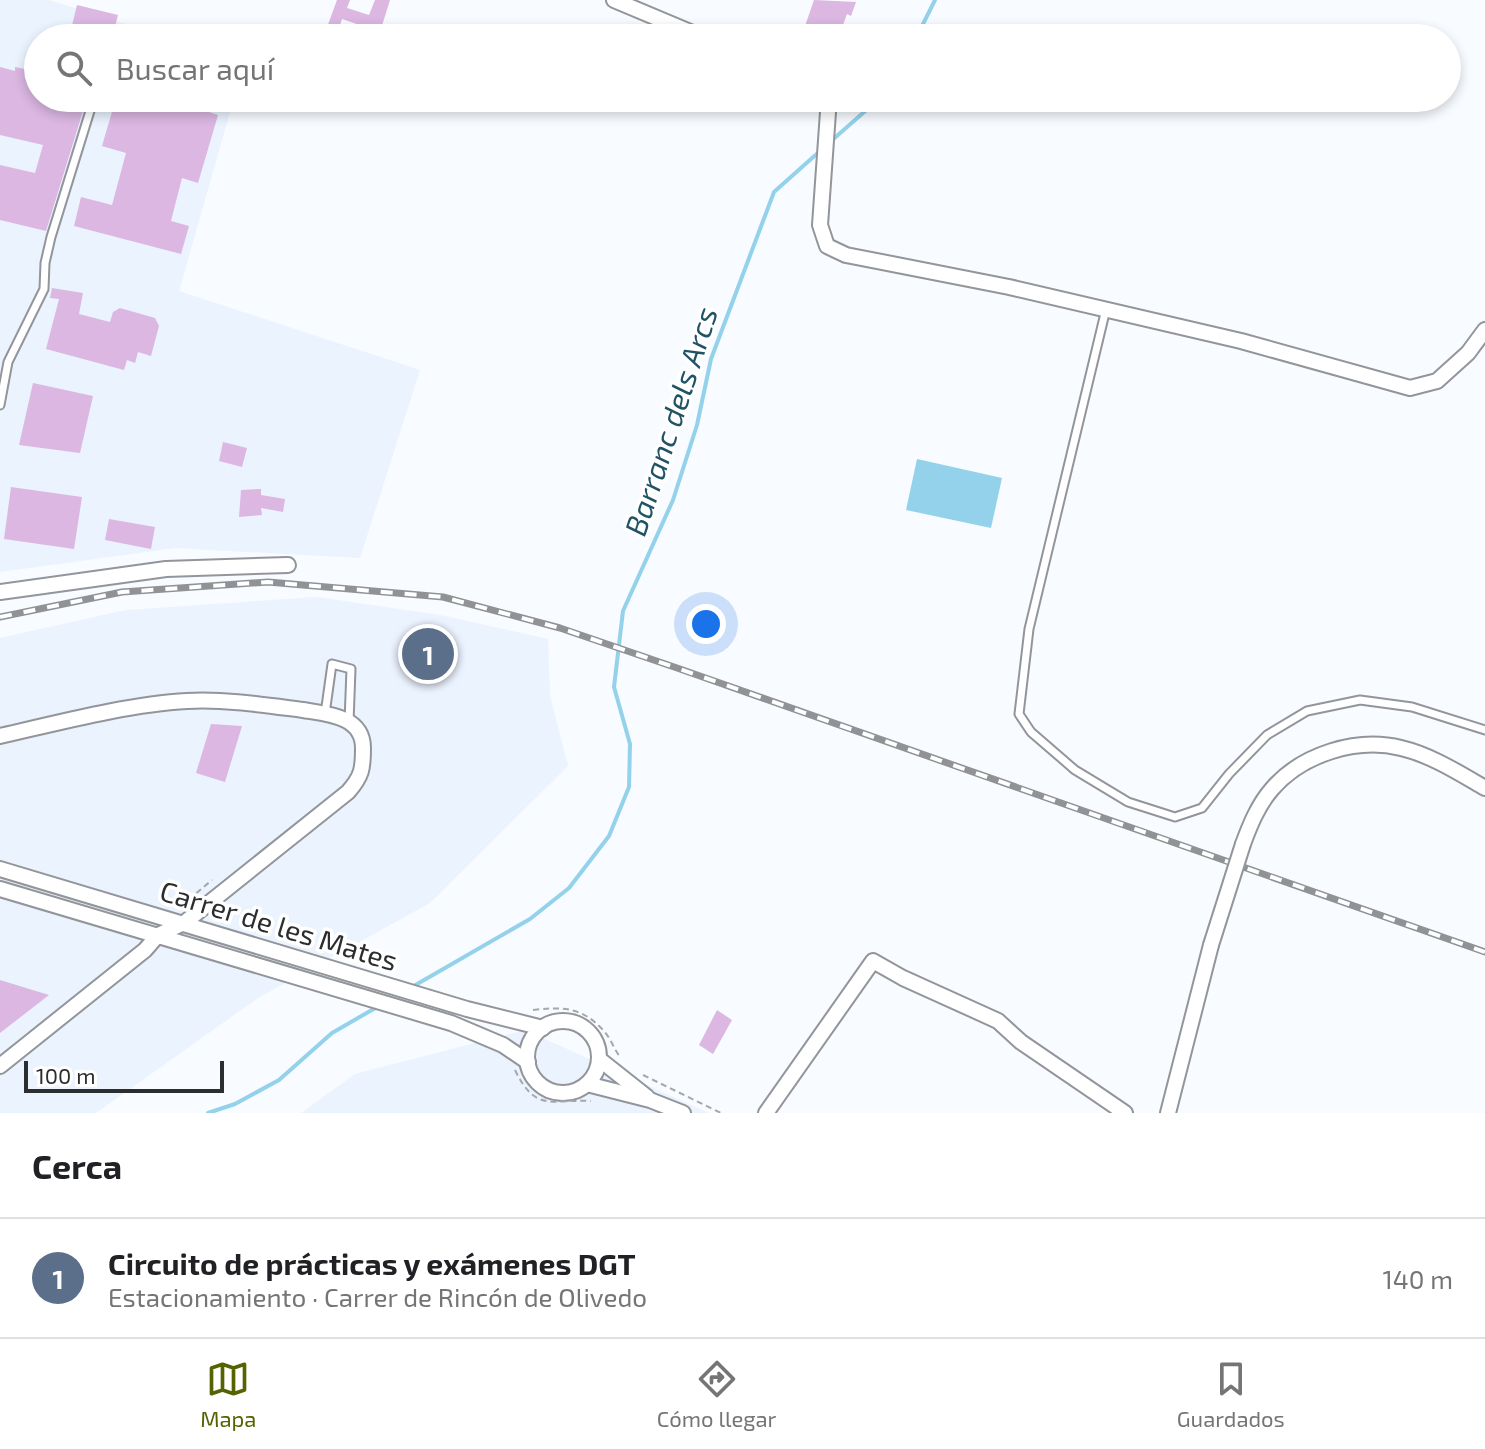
<!DOCTYPE html>
<html lang="es">
<meta charset="utf-8">
<style>
:root{--surface:#fff;--page:#f6f6f6;--text:#202124;--muted:#757577;--line:#e0e0e0;--accent:#576200}
body{margin:0;font-family:"Exo 2",sans-serif;background:var(--page);color:var(--text)}
.scale{position:absolute;left:24px;bottom:20px;width:200px;box-sizing:border-box;padding-left:8px;border:4px solid #2c2d2f;border-top:0;font-size:22px;line-height:28px;white-space:nowrap;color:#2c2d2f;-webkit-text-stroke:6px #fff;paint-order:stroke}
.you{position:absolute;left:706px;top:624px;width:28px;height:28px;margin:-20px;border:6px solid #fff;border-radius:50%;background:#1a73e8;box-shadow:0 0 0 12px #1a73e833}
.badge{display:grid;place-items:center;width:52px;height:52px;border-radius:50%;background:var(--accent);color:#fff;font-size:26px;font-weight:700}
.pin{position:absolute;translate:-50% -50%;border:4px solid #fff;box-shadow:0 2px 8px #0006}
.list{margin:0;padding:0;list-style:none}
h2{display:flex;justify-content:space-between;align-items:center;height:104px;margin:0;padding:0 32px;font-size:34px}
h2 small{font-size:26px;font-weight:400;color:var(--muted)}
.list li{display:grid;grid-template-columns:52px 1fr auto;gap:24px;align-items:center;box-sizing:border-box;height:120px;padding:0 32px;border-top:2px solid var(--line)}
.list b{display:block;font-size:30px;white-space:nowrap}
.list p{margin:0;font-size:26px;white-space:nowrap;color:var(--muted)}
.list em{font-size:26px;font-style:normal;color:var(--muted)}
.icon{flex:none;width:44px;height:44px;fill:none;stroke:currentColor;stroke-width:2;stroke-linecap:round;stroke-linejoin:round}
.map{position:relative;flex:none;width:1485px;height:1113px;overflow:hidden}
.search{position:absolute;background:var(--surface);box-shadow:0 4px 12px #0003;left:24px;right:24px;top:24px;height:88px;display:flex;align-items:center;gap:20px;box-sizing:border-box;padding:0 28px;border-radius:44px;color:var(--muted);font-size:30px}
.sheet{height:224px;background:var(--surface)}
nav{display:flex;justify-content:space-around;align-items:center;box-sizing:border-box;height:112px;border-top:2px solid var(--line);background:var(--surface);font-size:22px;color:var(--muted)}
nav a{display:grid;justify-items:center;gap:4px}
nav .on{color:var(--accent)}
.map>svg:first-child{display:block}
.built{fill:#ebf3ff}
.water{fill:#93d2ea}
.lines{fill:none;stroke-linecap:round;stroke-linejoin:round}
.stream{stroke:#93d2ea;stroke-width:4}
.building{fill:#dbb7e2}
.service-casing{stroke:#92959a;stroke-width:11}
.minor-casing{stroke:#92959a;stroke-width:18}
.path{stroke:#a5a7aa;stroke-width:2;stroke-dasharray:6 4;stroke-linecap:butt}
.service{stroke:#fff;stroke-width:7}
.minor{stroke:#fff;stroke-width:14}
.rail-casing{stroke:#909295;stroke-width:7}
.rail{stroke:#fff;stroke-width:4;stroke-dasharray:12;stroke-linecap:butt}
.minor-bridge-casing{stroke:#92959a;stroke-width:18;stroke-linecap:butt}
.minor-bridge{stroke:#fff;stroke-width:14}
.labels{text-anchor:middle;dominant-baseline:central;stroke-width:7;stroke-linejoin:round;paint-order:stroke}
.street-label{font-size:28px;fill:#2c2d2f;stroke:#fff}
.water-label{font-size:30px;font-style:italic;fill:#205365;stroke:#fff}
</style>
<div class="map">
<svg width="1485" height="1113" viewBox="0 0 1485 1113">
<rect width="100%" height="100%" fill="#f8fbff"/>
<g class="built">
<path d="M0,0H49L171,38H38V98H234L179,291L420,370L360,558L175,548L0,572Z"/>
<path d="M317,597L440,615L548,639L550,696L568,766L430,903L258,998L96,1113H0V638L126,610Z"/>
<path d="M525,1030L709,1113H301L355,1074Z"/>
</g>
<path class="water" d="M917,459L1002,478L991,528L906,510Z"/>
<g class="lines">
<g class="stream">
<path d="M916,38L935,0"/>
<path d="M830,142L880,98"/>
<path d="M412,987L530,919L569,888L609,836L629,787L630,744L614,687L623,611L673,500L697,425L711,359L774,192L820,151"/>
<path d="M208,1113L235,1104L279,1080L332,1033L377,1007"/>
</g>
</g>
<g class="building">
<path d="M337,0H350L347,8L369,15L375,0H390L380,32L342,19L337,34L326,30Z"/>
<path d="M814,0L856,2L851,16L847,14L839,36L805,26Z"/>
<path d="M77,5L118,15L112,38H69Z"/>
<path d="M0,67L15,71V67L38,72V98H87L46,231L0,220V165L35,173L43,145L0,135Z"/>
<path d="M116,98H135L154,104L155,98H211L206,111L218,115L198,183L182,178L171,221L189,226L181,254L74,226L81,197L112,205L126,153L102,146Z"/>
<path d="M52,288L83,293L79,314L110,322L113,312L120,308L155,318L159,326L151,356L138,352L135,363L127,360L124,370L46,349L59,299L50,298Z"/>
<path d="M33,383L93,396L80,453L19,445Z"/>
<path d="M223,442L247,448L242,467L219,461Z"/>
<path d="M11,487L82,497L74,549L4,539Z"/>
<path d="M261,489V495L285,499L283,512L261,508L262,515L239,517L241,490Z"/>
<path d="M109,519L155,527L151,549L105,540Z"/>
<path d="M211,724L242,726L225,782L196,773Z"/>
<path d="M0,980L49,995L0,1033Z"/>
<path d="M717,1010L732,1020L713,1054L699,1045Z"/>
</g>
<g class="lines">
<defs>
<g id="service">
<path d="M1106,309L1029,629L1019,714L1031,732L1075,770L1128,802L1175,817L1202,808L1229,774L1267,735L1307,711L1360,700L1412,707L1485,730"/>
<path d="M0,405L8,362L44,289L45,263L51,237L94,98"/>
<path d="M325,714L332,664L351,669L349,722"/>
</g>
<g id="minor">
<path d="M614,0L695,34L718,38"/>
<path d="M829,98L820,225L827,246L846,255L1009,287L1241,341L1410,388L1437,381L1468,353L1485,330"/>
<path d="M0,592L166,569L288,565"/>
<path d="M0,736C57,723 129,704 187,701C226,699 264,705 303,710C327,714 363,716 363,748C363,769 362,776 348,792L184,923L158,935L145,950L0,1066"/>
<path d="M1243,844C1250,825 1258,805 1272,789C1302,754 1357,737 1401,748C1431,755 1459,773 1485,788"/>
<path d="M0,869L467,1009L543,1028"/>
<path d="M0,889L451,1023L503,1045L528,1062"/>
<circle cx="563" cy="1057" r="36"/>
<path d="M599,1059L647,1097"/>
<path d="M587,1084L650,1100L683,1113"/>
<path d="M766,1113L873,961L903,978L998,1021L1021,1042L1125,1113"/>
<path d="M1168,1113L1211,945"/>
</g>
</defs>
<use href="#service" class="service-casing"/>
<use href="#minor" class="minor-casing"/>
<g class="path">
<path d="M181,906L212,880"/>
<path d="M533,1010C561,1007 581,1006 603,1030C610,1037 614,1049 620,1057"/>
<path d="M515,1070C536,1113 551,1099 591,1101"/>
<path d="M643,1075L721,1113"/>
</g>
<use href="#service" class="service"/>
<use href="#minor" class="minor"/>
<defs>
<path id="rail" d="M0,617L122,592L268,582L443,597L560,628L680,669L1485,952"/>
</defs>
<use href="#rail" class="rail-casing"/>
<use href="#rail" class="rail"/>
<defs>
<path id="minor-bridge" d="M1211,945L1243,844"/>
</defs>
<use href="#minor-bridge" class="minor-bridge-casing"/>
<use href="#minor-bridge" class="minor-bridge"/>
</g>
<g class="labels">
<g class="street-label">
<text transform="translate(279 925) rotate(17)">Carrer de les Mates</text>
</g>
<g class="water-label">
<text transform="translate(670 421) rotate(-72)">Barranc dels Arcs</text>
</g>
</g>
</svg>
<div class="scale">100 m</div>
<div class="you"></div>
<div class="pin badge" style="left:428px;top:654px;background:#5c6f8a">1</div>
<div class="search"><svg class="icon" aria-label="search" viewBox="0 0 24 24"><circle cx="10" cy="10" r="6"/><path d="M15 15l6 6"/></svg>Buscar aquí</div>
</div>
<section class="sheet">
<h2>Cerca<small></small></h2>
<ul class="list">
<li><span class="badge" style="background:#5c6f8a">1</span><div><b>Circuito de prácticas y exámenes DGT</b><p>Estacionamiento · Carrer de Rincón de Olivedo</p></div><em>140 m</em></li>
</ul>
</section>
<nav>
<a class="on"><svg class="icon" aria-label="map" viewBox="0 0 24 24"><path d="M3 6l6-2 6 2 6-2v14l-6 2-6-2-6 2zM9 4v14M15 6v14"/></svg>Mapa</a>
<a><svg class="icon" aria-label="directions" viewBox="0 0 24 24"><path d="M12 3l9 9-9 9-9-9zM9 14v-3h6M13 9l2 2-2 2"/></svg>Cómo llegar</a>
<a><svg class="icon" aria-label="saved" viewBox="0 0 24 24"><path d="M7 4h10v16l-5-4-5 4z"/></svg>Guardados</a>
</nav>
